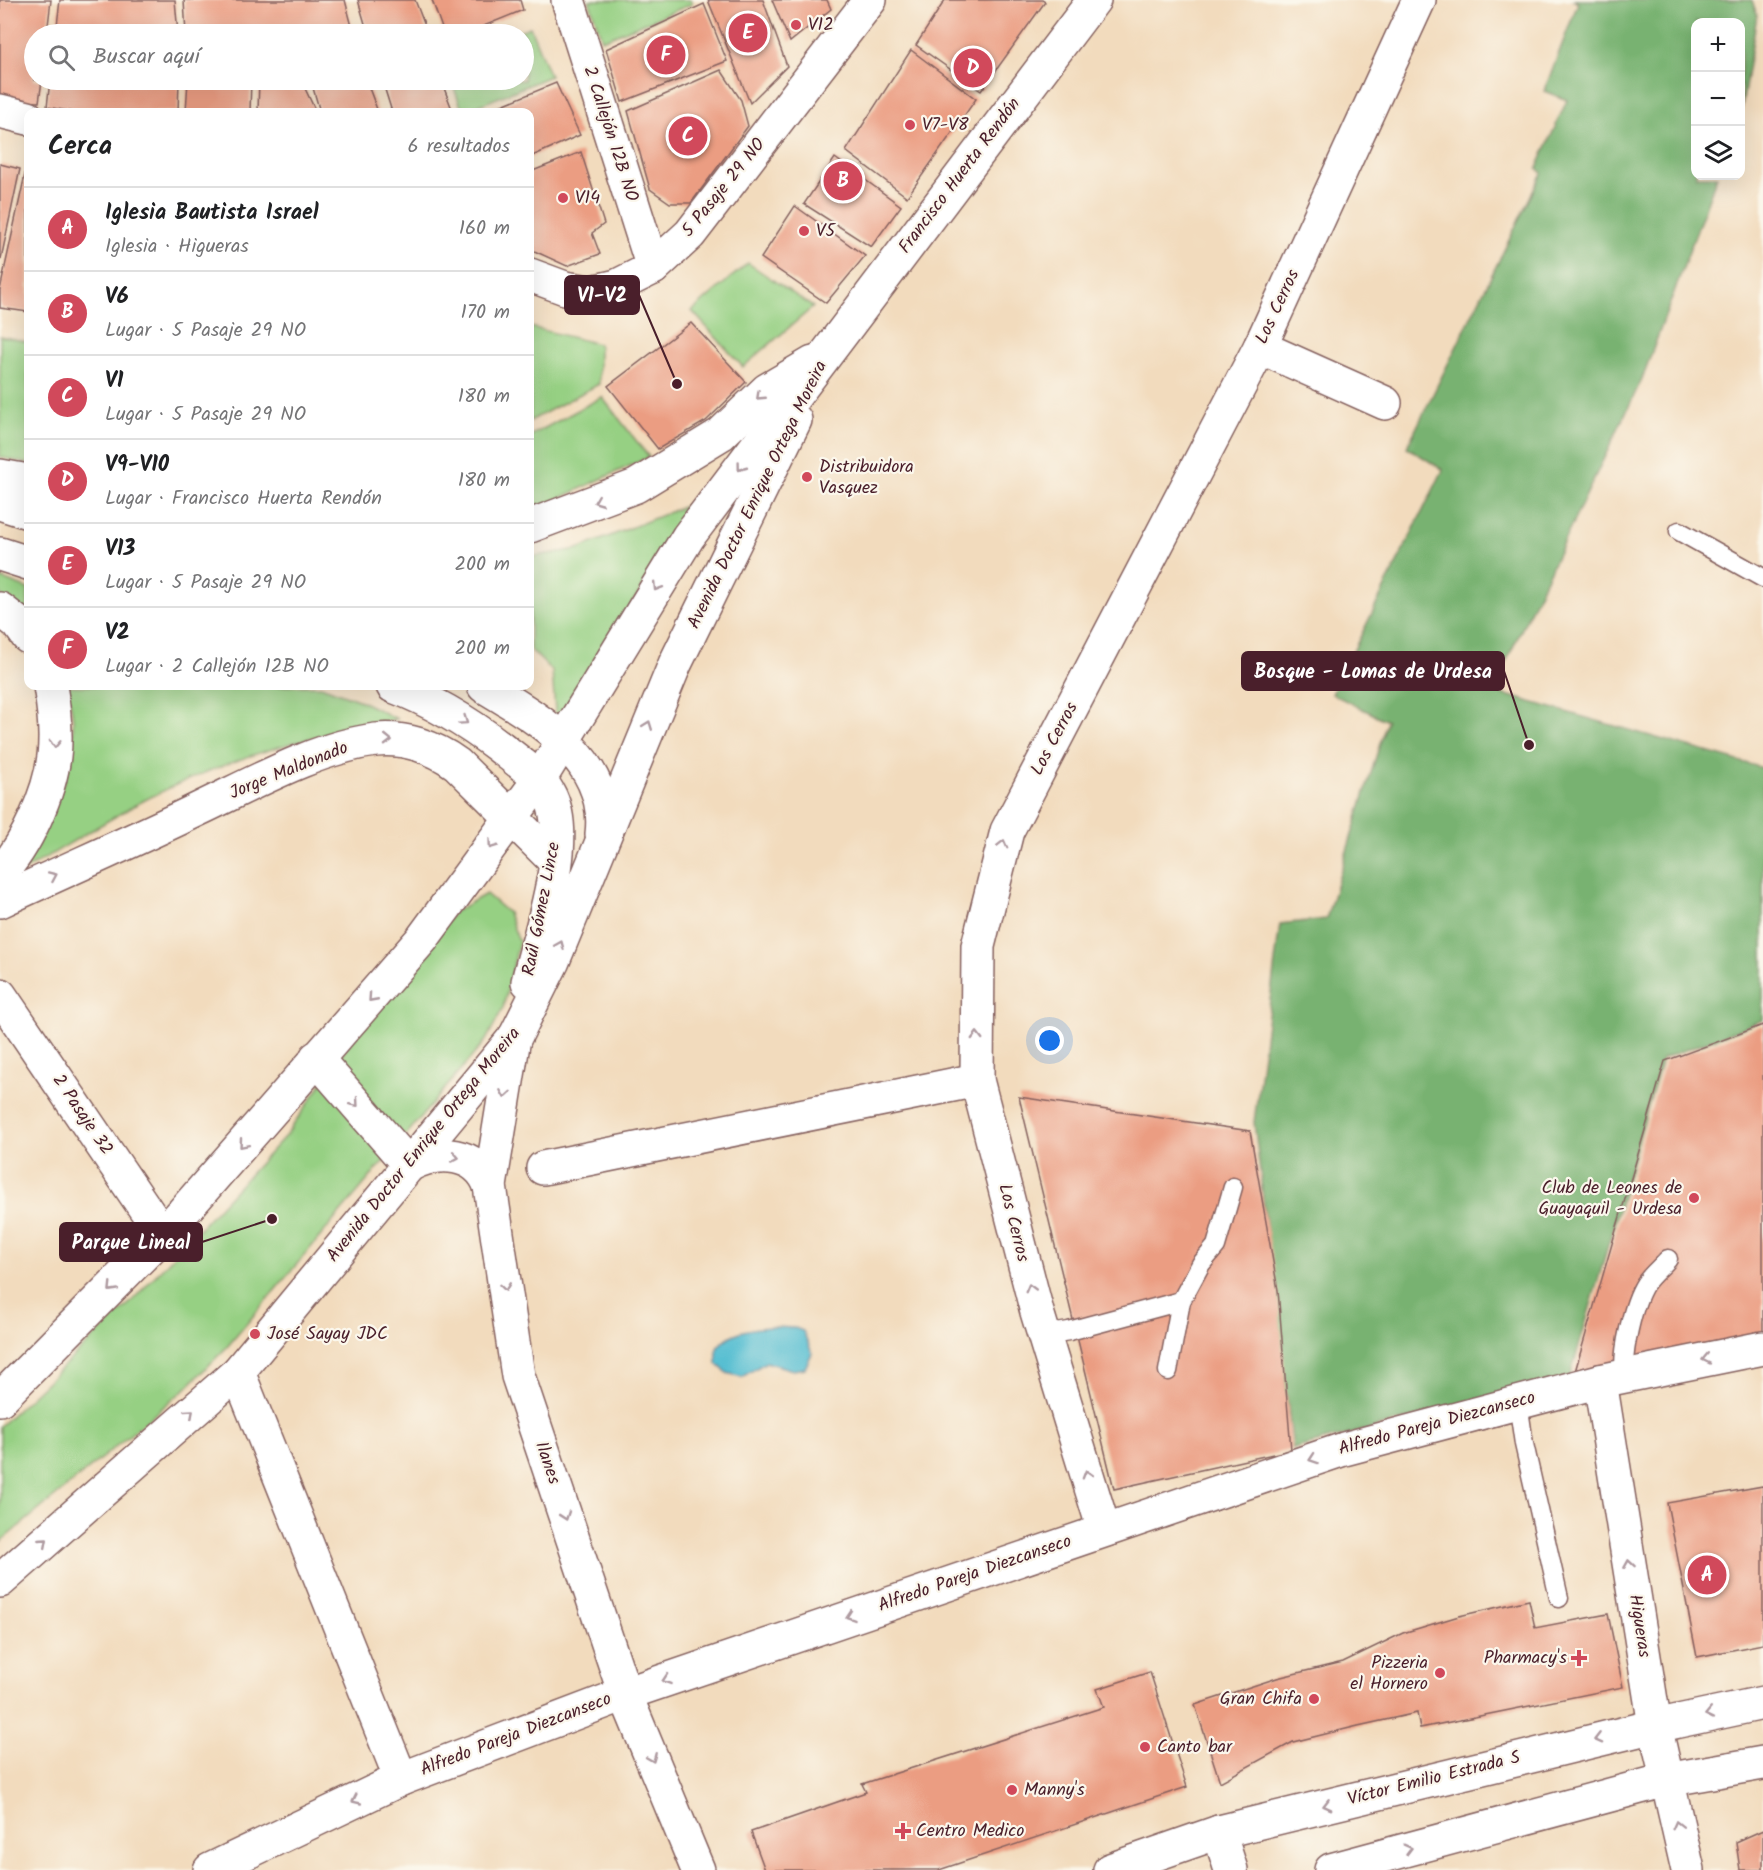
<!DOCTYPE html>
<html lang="es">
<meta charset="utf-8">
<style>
:root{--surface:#fff;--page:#f2f2f2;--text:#202124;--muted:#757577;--line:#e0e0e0;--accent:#d1495b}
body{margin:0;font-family:Kalam,sans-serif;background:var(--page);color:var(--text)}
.controls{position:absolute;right:18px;top:18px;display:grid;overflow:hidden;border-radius:12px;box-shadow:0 6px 24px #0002}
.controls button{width:54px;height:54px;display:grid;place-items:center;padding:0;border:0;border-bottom:2px solid var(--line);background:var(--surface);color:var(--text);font:30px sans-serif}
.you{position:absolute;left:1050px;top:1041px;width:21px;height:21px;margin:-15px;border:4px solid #fff;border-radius:50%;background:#1a73e8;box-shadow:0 0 0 9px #1a73e833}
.badge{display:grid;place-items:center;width:39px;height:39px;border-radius:50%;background:var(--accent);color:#fff;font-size:20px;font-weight:700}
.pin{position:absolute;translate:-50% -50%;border:3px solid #fff;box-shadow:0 2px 6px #0006}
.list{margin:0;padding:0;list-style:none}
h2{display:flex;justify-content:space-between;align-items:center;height:78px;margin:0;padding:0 24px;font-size:26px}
h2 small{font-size:20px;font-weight:400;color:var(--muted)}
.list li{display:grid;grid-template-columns:39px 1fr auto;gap:18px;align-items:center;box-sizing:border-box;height:84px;padding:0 24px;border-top:2px solid var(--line)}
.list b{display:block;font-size:22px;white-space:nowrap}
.list p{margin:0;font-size:20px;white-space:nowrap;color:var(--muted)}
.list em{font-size:20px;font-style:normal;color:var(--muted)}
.icon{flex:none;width:33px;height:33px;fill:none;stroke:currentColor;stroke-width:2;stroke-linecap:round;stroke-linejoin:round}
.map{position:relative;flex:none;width:1763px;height:1870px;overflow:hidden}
.search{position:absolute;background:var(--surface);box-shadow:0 6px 24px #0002;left:24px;top:24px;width:510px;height:66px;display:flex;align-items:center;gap:15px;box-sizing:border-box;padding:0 21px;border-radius:33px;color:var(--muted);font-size:22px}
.panel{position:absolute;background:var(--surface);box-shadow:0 6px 24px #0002;left:24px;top:108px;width:510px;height:582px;border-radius:12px}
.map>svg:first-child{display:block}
.green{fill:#96d083;stroke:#707857;stroke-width:1.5}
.forest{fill:#78b271;stroke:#61684e;stroke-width:1.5}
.water{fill:#55bed1;stroke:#506e7e;stroke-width:1.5}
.building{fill:#eb9d82}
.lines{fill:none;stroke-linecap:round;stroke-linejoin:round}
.lane-casing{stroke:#85615e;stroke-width:21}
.street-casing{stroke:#85615e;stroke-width:36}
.secondary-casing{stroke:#85615e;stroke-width:36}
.lane{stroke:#fff;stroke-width:18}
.street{stroke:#fff;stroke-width:33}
.secondary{stroke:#fff;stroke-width:33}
.oneway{stroke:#ae9aa0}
.poi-dot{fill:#d1495b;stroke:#fbf7ec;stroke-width:2}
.labels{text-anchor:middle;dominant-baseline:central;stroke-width:4.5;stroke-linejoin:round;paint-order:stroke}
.poi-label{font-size:18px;fill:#4a1f2b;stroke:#fbf7ec;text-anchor:start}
.street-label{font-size:18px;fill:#4a1f2b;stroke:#fbf7ec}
.leader{fill:none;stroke:#4a1f2b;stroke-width:2}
.callout-dot{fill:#4a1f2b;stroke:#fbf7ec;stroke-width:2}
.callout{fill:#4a1f2b;stroke:#4a1f2b;stroke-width:2}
.callout-label{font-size:20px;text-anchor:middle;font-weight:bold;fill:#fff}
</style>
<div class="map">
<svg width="1763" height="1870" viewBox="0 0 1763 1870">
<rect width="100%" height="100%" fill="#fbf7ec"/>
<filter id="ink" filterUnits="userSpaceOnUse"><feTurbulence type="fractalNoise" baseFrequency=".0167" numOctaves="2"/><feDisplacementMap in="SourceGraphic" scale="12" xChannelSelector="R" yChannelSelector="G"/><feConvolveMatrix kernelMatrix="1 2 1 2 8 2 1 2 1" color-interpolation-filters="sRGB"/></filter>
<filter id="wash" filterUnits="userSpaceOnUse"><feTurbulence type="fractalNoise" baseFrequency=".008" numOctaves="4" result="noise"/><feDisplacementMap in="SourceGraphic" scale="24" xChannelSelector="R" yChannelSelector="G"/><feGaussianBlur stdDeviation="1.35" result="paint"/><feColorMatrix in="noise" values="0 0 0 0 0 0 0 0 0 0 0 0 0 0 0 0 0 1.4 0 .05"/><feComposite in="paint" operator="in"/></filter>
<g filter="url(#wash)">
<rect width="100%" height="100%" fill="#f2dbbd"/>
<g class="green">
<path d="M589,0H691L692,4L602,40Z"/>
<path d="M530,27L550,76L463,112L451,80H524V34H512Z"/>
<path d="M748,263L813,307L743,367L692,311Z"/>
<path d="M530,327L599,344V384L530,421Z"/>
<path d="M0,336L28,342V464L0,457Z"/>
<path d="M602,397L649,457L543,506L530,509V436Z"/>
<path d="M697,501L556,724L552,671L530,649V557L578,549Z"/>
<path d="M0,578L28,589V620L0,594Z"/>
<path d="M65,686H321L361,701L397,719C309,735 221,760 141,802C97,826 55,853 11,878C46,821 93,756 65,686Z"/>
<path d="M486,894L508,913L519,942L503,1008L486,1040L227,1347L184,1390L0,1542V1426L129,1304L288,1133L352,1039L454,912Z"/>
</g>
<path class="forest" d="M1573,0H1752L1757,15L1741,112L1740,22H1696V176H1717L1642,379L1492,691L1763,768V1020L1662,1059L1570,1377L1293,1449L1254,1122L1280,924L1326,919L1387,721L1332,694L1443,470L1407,447L1542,173L1537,168L1567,100L1544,91L1578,3Z"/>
<path class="water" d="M772,1327L795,1328L803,1331L812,1353L805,1368L793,1370L766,1362L742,1377L727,1373L717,1364V1348C729,1331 752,1328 772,1327Z"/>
<g id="blocks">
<g class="building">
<path d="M0,0H51L47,34H34V80H42L39,102L0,101Z"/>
<path d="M60,0H175L178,34H56Z"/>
<path d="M184,0H345L354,34H186Z"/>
<path d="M358,0H415L428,34H368Z"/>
<path d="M432,0H520L523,10L464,34H444Z"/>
<path d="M708,0H763L787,66L750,103Z"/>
<path d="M772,0H827L831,9L790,42Z"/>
<path d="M945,0H1042L1045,2L981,91L916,45Z"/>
<path d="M704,4L727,61L622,102L606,49Z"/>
<path d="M911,50L976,99L907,197L846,151Z"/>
<path d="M721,70L741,100L748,126L691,203H670L650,189L628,111Z"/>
<path d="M50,80H179L178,112H73L47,107Z"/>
<path d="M188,80H251L250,112H186Z"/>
<path d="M259,80H301L316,112H258Z"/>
<path d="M325,80H366L378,112H320L311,81Z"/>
<path d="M382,80H441L453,112H392Z"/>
<path d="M556,83L580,135L530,157V112H485Z"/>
<path d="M581,152L604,224L592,233L600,254L567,266L530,249V172Z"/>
<path d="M835,158L901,206L871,247L804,204Z"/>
<path d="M0,164L20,169L1,259H0Z"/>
<path d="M26,170H28V312L0,308V290Z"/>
<path d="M795,206L865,256L826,303L761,258Z"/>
<path d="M691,323L746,382L706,421L658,449L608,386Z"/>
<path d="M1763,1025V1336L1574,1375L1665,1061Z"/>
<path d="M1019,1097L1250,1131L1278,1290L1291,1450L1114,1489Z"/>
<path d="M1763,1486V1644L1697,1657L1667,1503Z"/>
<path d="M1529,1600L1535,1628L1608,1614L1623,1687L1420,1728L1417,1713L1358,1726L1293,1742L1220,1782L1195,1705L1277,1678L1343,1662L1403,1633L1459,1616Z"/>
<path d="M1150,1672L1187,1787L939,1870H765L751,1832L866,1792L862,1784L1104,1707L1097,1689Z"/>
<path d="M1763,1830V1870H1740L1736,1842Z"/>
</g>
</g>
</g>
<g filter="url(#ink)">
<use href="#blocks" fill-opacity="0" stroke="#85615e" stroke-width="1.5"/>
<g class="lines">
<defs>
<g id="lane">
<path d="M1679,531L1763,578"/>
<path d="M1044,1335L1069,1331L1181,1301"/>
<path d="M1168,1371L1181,1301L1201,1264L1216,1246L1233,1187"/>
<path d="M1625,1376C1621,1354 1633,1303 1645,1284C1651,1275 1661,1267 1668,1259"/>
<path d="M1518,1402L1524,1444L1559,1598"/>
</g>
<g id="street">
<path d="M568,0L653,268"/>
<path d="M0,111L28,118"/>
<path d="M530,275L565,288L591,292L617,286L653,268L690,234L870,0"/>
<path d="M1260,347L1385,403"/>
<path d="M0,901C66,870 133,841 199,809C252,784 317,747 376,740C405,737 434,747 457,764L555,861"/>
<path d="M0,995L163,1235"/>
<path d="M543,1168L977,1080"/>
<path d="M238,1372L401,1779"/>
<path d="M1600,1381L1655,1726"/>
<path d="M1104,1530L1037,1312L977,1080L978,946L1007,831L1260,347L1419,0"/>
<path d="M210,1870L401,1779L625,1694L1344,1449L1600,1381L1763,1348"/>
</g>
<g id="secondary">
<path d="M0,476L28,481"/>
<path d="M0,503L28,512"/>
<path d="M530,526L636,486L721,434L767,390L813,363"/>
<path d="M0,554L28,563"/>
<path d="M0,609L18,623L28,637"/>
<path d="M393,686C433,701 466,721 500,747C516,760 539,775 549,794C574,839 539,934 528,982"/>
<path d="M484,686C539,719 611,760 602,834"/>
<path d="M0,873C26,847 50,792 54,756C57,732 54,709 50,686"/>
<path d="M514,1038L490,1186L518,1376L625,1694L698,1870"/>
<path d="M316,1058L409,1165"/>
<path d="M409,1165C438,1150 477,1151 490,1186"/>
<path d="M0,1399L163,1235L422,939L539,780L688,537L1094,0"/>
<path d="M0,1581L238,1372L515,1037L553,961L675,664L795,420"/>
<path d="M1655,1726L1688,1870"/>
<path d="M1219,1832L1231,1870"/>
<path d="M1110,1870L1219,1832L1655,1726L1763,1703"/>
<path d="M1331,1870L1666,1780L1763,1763"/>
</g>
</defs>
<use href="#lane" class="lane-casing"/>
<use href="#street" class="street-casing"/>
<use href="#secondary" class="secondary-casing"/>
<use href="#lane" class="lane"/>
<use href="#street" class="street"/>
<use href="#secondary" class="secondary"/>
</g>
<defs><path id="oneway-chevron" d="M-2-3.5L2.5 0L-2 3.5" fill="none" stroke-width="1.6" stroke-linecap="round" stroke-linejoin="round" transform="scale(1.5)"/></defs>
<g class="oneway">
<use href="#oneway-chevron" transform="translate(760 396) rotate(137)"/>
<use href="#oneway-chevron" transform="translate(741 467) rotate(127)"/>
<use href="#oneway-chevron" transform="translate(598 501) rotate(158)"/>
<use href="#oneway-chevron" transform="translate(657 587) rotate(122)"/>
<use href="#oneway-chevron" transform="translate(464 721) rotate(35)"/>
<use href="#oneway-chevron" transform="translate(648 725) rotate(-69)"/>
<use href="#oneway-chevron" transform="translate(388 740) rotate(1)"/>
<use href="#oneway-chevron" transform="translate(55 744) rotate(92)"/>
<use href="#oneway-chevron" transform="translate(1003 844) rotate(-76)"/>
<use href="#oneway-chevron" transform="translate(492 845) rotate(126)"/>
<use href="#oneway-chevron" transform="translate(53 876) rotate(-24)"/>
<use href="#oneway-chevron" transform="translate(560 945) rotate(-67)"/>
<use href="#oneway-chevron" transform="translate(372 998) rotate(132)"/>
<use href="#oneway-chevron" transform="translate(977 1036) rotate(-90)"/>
<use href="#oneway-chevron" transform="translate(505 1094) rotate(99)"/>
<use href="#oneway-chevron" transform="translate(355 1103) rotate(49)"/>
<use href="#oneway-chevron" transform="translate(243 1144) rotate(131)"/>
<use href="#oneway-chevron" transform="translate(455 1157) rotate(11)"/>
<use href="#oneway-chevron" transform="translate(505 1287) rotate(82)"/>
<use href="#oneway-chevron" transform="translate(112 1288) rotate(134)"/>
<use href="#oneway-chevron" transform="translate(1030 1288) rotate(-105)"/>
<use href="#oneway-chevron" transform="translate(1706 1359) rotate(168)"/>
<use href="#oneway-chevron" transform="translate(190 1413) rotate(-41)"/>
<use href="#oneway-chevron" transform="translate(1313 1459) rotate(161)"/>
<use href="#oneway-chevron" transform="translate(1087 1474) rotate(-107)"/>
<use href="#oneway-chevron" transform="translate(565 1516) rotate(71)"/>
<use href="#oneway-chevron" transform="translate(44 1542) rotate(-41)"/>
<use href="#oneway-chevron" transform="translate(1629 1564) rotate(-99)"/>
<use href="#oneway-chevron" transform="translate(850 1616) rotate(161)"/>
<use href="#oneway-chevron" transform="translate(666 1680) rotate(161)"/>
<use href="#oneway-chevron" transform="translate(1709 1714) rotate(168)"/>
<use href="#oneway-chevron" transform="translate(1598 1739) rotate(166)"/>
<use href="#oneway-chevron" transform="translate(652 1758) rotate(68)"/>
<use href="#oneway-chevron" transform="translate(356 1800) rotate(155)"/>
<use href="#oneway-chevron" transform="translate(1327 1805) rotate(166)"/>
<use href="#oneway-chevron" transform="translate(1677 1825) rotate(-104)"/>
<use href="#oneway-chevron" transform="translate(1408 1849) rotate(-15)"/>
</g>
</g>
<g class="poi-dot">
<circle cx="796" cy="25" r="6"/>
<circle cx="910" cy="125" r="6"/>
<circle cx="563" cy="198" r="6"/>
<circle cx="804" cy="231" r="6"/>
<circle cx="807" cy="477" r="6"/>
<circle cx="1694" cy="1198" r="6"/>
<circle cx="255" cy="1334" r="6"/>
<path d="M1576 1649h6v6h6v6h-6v6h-6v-6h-6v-6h6z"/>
<circle cx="1440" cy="1673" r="6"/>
<circle cx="1314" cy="1699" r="6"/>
<circle cx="1145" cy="1747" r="6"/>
<circle cx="1012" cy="1790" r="6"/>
<path d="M900 1822h6v6h6v6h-6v6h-6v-6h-6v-6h6z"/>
</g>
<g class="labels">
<g class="poi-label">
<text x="808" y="25">V12</text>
<text x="922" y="125">V7-V8</text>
<text x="575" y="198">V14</text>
<text x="816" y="231">V5</text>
<text x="819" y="467">Distribuidora<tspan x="819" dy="21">Vasquez</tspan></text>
<text x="1682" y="1188" text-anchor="end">Club de Leones de<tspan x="1682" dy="21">Guayaquil - Urdesa</tspan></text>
<text x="267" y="1334">José Sayay JDC</text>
<text x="1567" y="1658" text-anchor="end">Pharmacy's</text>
<text x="1428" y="1663" text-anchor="end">Pizzeria<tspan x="1428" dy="21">el Hornero</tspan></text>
<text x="1302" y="1699" text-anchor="end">Gran Chifa</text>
<text x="1157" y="1747">Canto bar</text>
<text x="1024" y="1790">Manny's</text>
<text x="916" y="1831">Centro Medico</text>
</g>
<g class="street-label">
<text transform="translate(610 134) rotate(72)">2 Callejón 12B NO</text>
<text transform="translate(960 176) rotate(-53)">Francisco Huerta Rendón</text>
<text transform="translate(724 188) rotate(-51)">5 Pasaje 29 NO</text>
<text transform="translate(1278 307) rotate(-65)">Los Cerros</text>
<text transform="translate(758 495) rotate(-64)">Avenida Doctor Enrique Ortega Moreira</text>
<text transform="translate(1055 739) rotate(-62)">Los Cerros</text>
<text transform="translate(289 771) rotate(-22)">Jorge Maldonado</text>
<text transform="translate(542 909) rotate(-79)">Raúl Gómez Lince</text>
<text transform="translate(82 1115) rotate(56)">2 Pasaje 32</text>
<text transform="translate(424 1145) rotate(-51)">Avenida Doctor Enrique Ortega Moreira</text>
<text transform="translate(1013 1223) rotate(76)">Los Cerros</text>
<text transform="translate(1437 1424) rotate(-15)">Alfredo Pareja Diezcanseco</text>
<text transform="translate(547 1463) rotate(71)">Ilanes</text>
<text transform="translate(975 1574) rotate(-19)">Alfredo Pareja Diezcanseco</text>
<text transform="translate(1639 1626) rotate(81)">Higueras</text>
<text transform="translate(516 1735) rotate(-21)">Alfredo Pareja Diezcanseco</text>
<text transform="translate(1434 1779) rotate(-14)">Víctor Emilio Estrada S</text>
</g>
</g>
<path class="leader" d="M677 384L639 295M1529 745L1504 671M272 1219L202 1242"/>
<g class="callout-dot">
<circle cx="677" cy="384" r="6"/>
<circle cx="1529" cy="745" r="6"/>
<circle cx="272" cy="1219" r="6"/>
</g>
<g class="callout">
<rect x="565" y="276" width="74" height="38" rx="6"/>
<rect x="1242" y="652" width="262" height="38" rx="6"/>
<rect x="60" y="1223" width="142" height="38" rx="6"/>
</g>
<g class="callout-label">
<text x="602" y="302">V1-V2</text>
<text x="1373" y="678">Bosque - Lomas de Urdesa</text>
<text x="131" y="1249">Parque Lineal</text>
</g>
</svg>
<div class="controls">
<button>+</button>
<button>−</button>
<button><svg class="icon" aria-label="layers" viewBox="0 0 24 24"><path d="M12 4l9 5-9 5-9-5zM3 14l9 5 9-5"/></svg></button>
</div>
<div class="you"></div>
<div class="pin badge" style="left:1707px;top:1575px">A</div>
<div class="pin badge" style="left:843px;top:181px">B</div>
<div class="pin badge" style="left:688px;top:136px">C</div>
<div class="pin badge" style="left:973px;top:68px">D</div>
<div class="pin badge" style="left:748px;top:33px">E</div>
<div class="pin badge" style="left:666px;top:55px">F</div>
<div class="search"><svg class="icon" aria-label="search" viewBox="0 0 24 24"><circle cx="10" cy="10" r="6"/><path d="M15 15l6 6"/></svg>Buscar aquí</div>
<section class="panel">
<h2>Cerca<small>6 resultados</small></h2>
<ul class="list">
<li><span class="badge">A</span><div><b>Iglesia Bautista Israel</b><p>Iglesia · Higueras</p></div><em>160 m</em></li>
<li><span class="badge">B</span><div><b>V6</b><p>Lugar · 5 Pasaje 29 NO</p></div><em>170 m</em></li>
<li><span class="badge">C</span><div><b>V1</b><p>Lugar · 5 Pasaje 29 NO</p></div><em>180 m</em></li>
<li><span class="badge">D</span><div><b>V9-V10</b><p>Lugar · Francisco Huerta Rendón</p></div><em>180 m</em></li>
<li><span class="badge">E</span><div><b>V13</b><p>Lugar · 5 Pasaje 29 NO</p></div><em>200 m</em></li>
<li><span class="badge">F</span><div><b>V2</b><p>Lugar · 2 Callejón 12B NO</p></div><em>200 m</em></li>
</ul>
</section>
</div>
